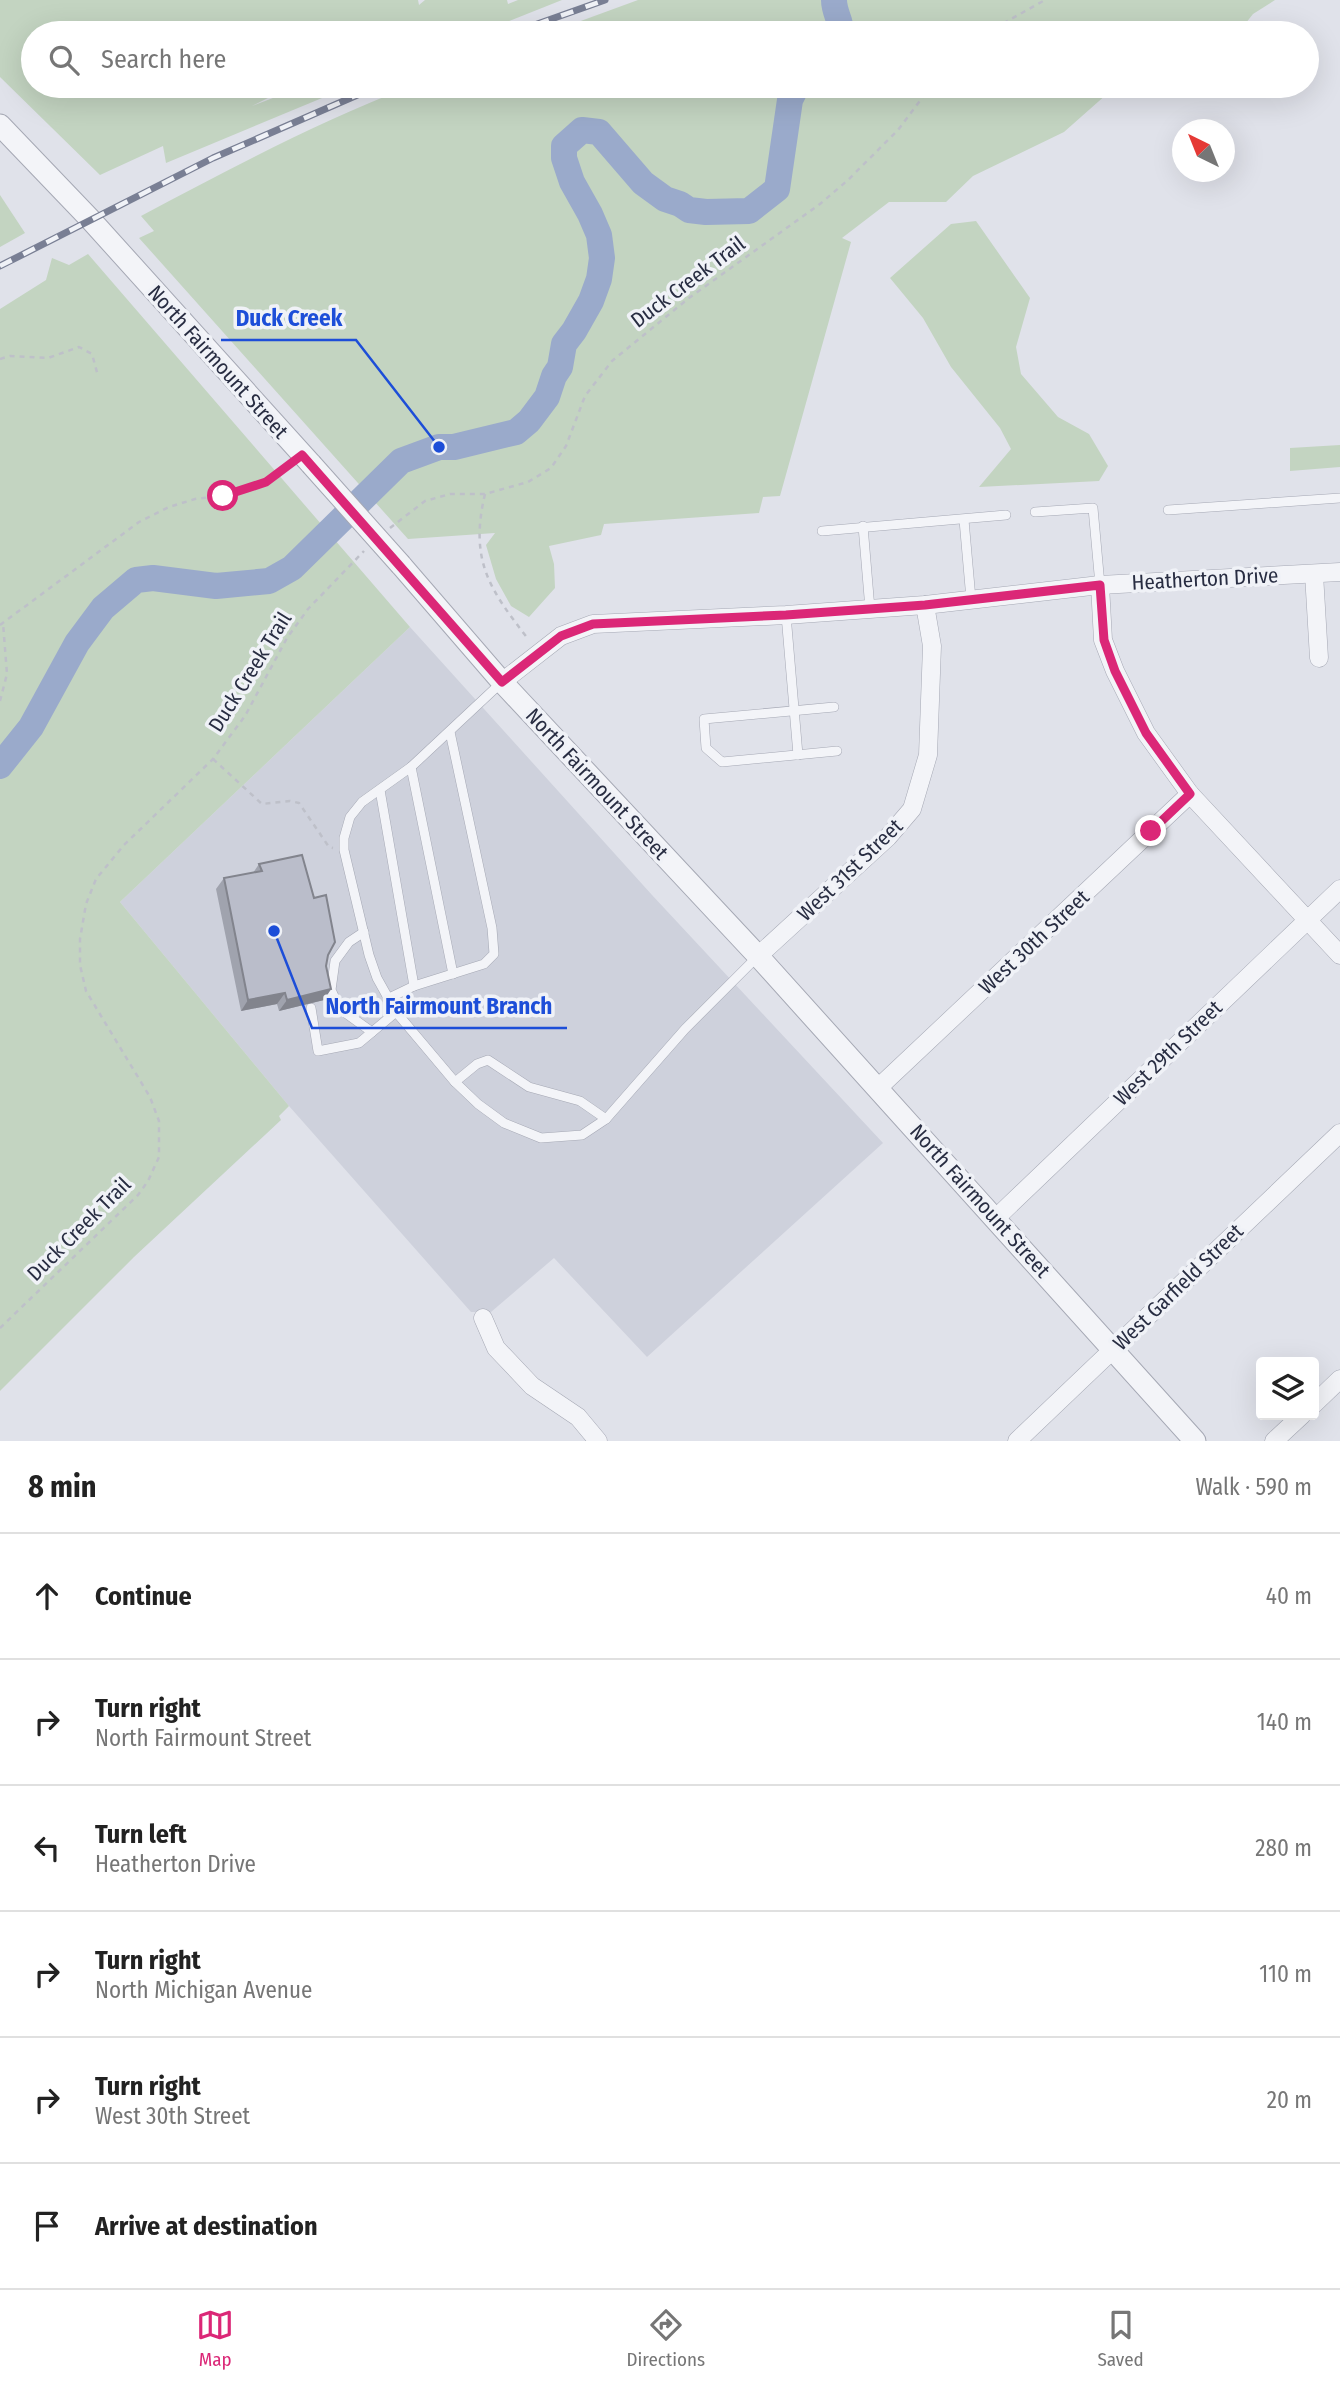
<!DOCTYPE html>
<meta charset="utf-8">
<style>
:root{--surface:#fff;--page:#f2f2f2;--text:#222;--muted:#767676;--line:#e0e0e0;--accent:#db2777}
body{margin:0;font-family:"Fira Sans Condensed",sans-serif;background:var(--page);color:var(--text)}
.controls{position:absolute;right:21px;bottom:21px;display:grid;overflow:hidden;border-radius:7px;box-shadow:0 7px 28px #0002}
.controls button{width:63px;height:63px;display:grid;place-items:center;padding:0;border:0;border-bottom:2px solid var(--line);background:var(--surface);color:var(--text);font:35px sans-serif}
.compass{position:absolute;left:1172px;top:119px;width:63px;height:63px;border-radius:50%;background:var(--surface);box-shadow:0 7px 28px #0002;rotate:317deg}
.stop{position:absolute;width:21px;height:21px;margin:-16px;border:5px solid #db2777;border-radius:50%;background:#fff}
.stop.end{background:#db2777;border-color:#fff;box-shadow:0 2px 7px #0008}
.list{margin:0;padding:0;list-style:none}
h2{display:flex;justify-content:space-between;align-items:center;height:91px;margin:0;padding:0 28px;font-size:30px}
h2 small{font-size:23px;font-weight:400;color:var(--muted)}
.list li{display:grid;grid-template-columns:46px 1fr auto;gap:21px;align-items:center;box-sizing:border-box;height:126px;padding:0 28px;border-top:2px solid var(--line)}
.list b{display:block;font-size:26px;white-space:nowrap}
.list p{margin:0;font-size:23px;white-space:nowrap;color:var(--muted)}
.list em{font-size:23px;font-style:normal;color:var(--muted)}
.icon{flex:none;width:38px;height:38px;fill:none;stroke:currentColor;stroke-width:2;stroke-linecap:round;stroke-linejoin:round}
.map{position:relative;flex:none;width:1340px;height:1441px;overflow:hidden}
.search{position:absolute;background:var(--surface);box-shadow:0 7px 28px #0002;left:21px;right:21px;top:21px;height:77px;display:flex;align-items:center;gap:18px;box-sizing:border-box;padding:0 24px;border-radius:38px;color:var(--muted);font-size:26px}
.sheet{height:847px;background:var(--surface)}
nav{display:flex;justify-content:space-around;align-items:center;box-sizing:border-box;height:98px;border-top:2px solid var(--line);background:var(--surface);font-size:19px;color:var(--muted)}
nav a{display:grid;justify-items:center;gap:4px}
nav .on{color:var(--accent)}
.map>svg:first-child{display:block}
.built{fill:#ced1dc}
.green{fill:#c3d4c1}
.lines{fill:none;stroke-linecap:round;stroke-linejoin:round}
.river{stroke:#9aaacb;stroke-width:26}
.service-casing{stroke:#a5a8b4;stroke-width:10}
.minor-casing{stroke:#a5a8b4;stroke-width:19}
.tertiary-casing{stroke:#a5a8b4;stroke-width:23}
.path{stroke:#bec0c9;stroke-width:2.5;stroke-dasharray:5 5;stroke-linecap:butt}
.service{stroke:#f3f4f8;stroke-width:9}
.minor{stroke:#f3f4f8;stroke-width:18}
.tertiary{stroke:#f3f4f8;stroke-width:21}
.rail-casing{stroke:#797f94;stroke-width:7}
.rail{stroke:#f0f2f7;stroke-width:4.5;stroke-dasharray:13;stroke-linecap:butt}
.tertiary-bridge-casing{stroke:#a5a8b4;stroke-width:23;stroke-linecap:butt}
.tertiary-bridge{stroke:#f3f4f8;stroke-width:21}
.wall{fill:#a0a3ae}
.shaded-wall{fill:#82848d}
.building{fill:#babdca;stroke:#82848d;stroke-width:2}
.route{stroke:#db2777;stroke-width:9}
.labels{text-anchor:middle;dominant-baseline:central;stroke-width:7;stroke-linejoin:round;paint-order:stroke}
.street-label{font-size:21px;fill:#282d42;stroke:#f0f2f7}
.leader{fill:none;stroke:#1d4ed8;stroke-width:2.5}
.callout-dot{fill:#1d4ed8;stroke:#f0f2f7;stroke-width:2.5}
.callout-label{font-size:23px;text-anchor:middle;font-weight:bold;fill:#1d4ed8;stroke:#f0f2f7;stroke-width:7;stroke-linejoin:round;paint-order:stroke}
</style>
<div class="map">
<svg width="1340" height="1441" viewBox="0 0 1340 1441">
<rect width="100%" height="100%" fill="#e0e2ea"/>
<path class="built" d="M410,627L652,895L883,1143L647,1357L554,1258L491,1312H471L289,1106L120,902Z"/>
<g class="green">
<path d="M0,0H418L419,5L425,0H507L508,4L518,0H562L479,33H33V86H292L252,106L304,86H351L166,163L163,146L100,175L0,77Z"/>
<path d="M638,0H1275L1253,14L1238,33H548Z"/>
<path d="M411,86H1116L1064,132L973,176L946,202H889L842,238L851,242L780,496L763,497L759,513L604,524L601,535L549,546L554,564L555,588L529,617L511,606L496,579L486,545L495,533L408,539L139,238L154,231L141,216C229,169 318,122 411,86Z"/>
<path d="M0,195L25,233L0,247Z"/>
<path d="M976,221L1030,298L1016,347L1021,374L1058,417L1089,434L1108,466L1099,481L979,487L1011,449L1000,428L951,367L923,318L890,278L951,224Z"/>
<path d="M88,254L410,627L120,902L289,1106L279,1116L281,1120L134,1257L0,1391V309L46,280L52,258L69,265Z"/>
<path d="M1340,445V467L1290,471V448Z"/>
</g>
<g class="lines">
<g class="river">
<path d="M834,0C834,13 842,22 841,33"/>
<path d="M0,766L31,727L77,643L103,608L136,580L153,578L216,586L269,581L292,568L401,461L439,447H454L516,432L529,421L547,397L554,376L560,367L564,344L574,331L591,301L599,279L602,258L599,235L590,214L572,182L564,158V146L582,130L599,132L643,183L665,199L680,204L689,210L706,212L749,211L777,189L790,100L797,86"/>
</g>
<defs>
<g id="service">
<path d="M1168,510L1340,498"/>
<path d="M1035,512L1093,508L1100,585"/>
<path d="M964,520L971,599"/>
<path d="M863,526L870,609"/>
<path d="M822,531L1006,515"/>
<path d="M786,615L798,755"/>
<path d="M502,682L411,767L362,802L350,817L344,838V850L369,955L377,978L396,1012L455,1082L478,1104L504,1123L541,1138L582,1135L606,1119L685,1029L757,957"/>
<path d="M834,707L704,719L706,748L722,762L837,751"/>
<path d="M411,767L453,974"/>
<path d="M380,790L414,986L387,999"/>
<path d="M364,932L349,942L335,961L331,990L340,1009L372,1032"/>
<path d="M414,986L484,964L494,954L492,928L450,732"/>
<path d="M311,1008L318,1051L359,1043L396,1012"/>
<path d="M455,1082L477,1064L488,1060L529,1087L580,1101L606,1119"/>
</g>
<g id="minor">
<path d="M1314,574L1319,658"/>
<path d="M1100,585L1103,640L1115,671L1146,733L1190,794L1340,955"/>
<path d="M502,682L561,636L593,624L786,615L925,605L1100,585L1340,572"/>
<path d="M758,956L888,837L912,809L928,755L932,646L925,605"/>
<path d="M877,1089L1190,794"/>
<path d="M996,1218L1340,889"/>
<path d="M483,1318L496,1348L532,1386L578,1417L598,1441"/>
<path d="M1314,1404L1340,1379"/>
<path d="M1017,1441L1340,1133"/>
<path d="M1274,1441L1302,1415"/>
</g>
<g id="tertiary">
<path d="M0,125L90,219L311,464"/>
<path d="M401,565L502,682L758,956L1195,1441"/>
</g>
</defs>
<use href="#service" class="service-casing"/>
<use href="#minor" class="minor-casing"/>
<use href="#tertiary" class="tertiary-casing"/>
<g class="path">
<path d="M986,33L1045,0"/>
<path d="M0,359L10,356L48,358L79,347L92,354L98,376"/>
<path d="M485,494C469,561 490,590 529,640"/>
<path d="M390,528L425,501L450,494H485L528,482L551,468L566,446L585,396L612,361L689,298L820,204L848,180L898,130L931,86"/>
<path d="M0,625L139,522L169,507L195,499L223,496L266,482L289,465"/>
<path d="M0,701L7,674L3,623"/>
<path d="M213,759L262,804L290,801L299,803L329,847L333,848"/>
<path d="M0,1328L138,1195L148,1181L159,1157V1121L150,1097L86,991L80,965V939L86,904L96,879L124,845L213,759L245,716L287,638L308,609L364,551"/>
</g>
<use href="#service" class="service"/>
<use href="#minor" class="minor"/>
<use href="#tertiary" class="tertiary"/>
<defs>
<g id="rail">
<path d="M512,33L605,0"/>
<path d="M0,266L213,158L378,86"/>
</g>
</defs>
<use href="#rail" class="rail-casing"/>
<use href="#rail" class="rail"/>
<defs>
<path id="tertiary-bridge" d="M311,464L401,565"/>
</defs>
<use href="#tertiary-bridge" class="tertiary-bridge-casing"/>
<use href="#tertiary-bridge" class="tertiary-bridge"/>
</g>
<path class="wall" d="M259,864L328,955L326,966L331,989L324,1000L279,1011L277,1004L241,1011L216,889L224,878L253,873Z"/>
<g class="shaded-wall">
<path d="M331,989L324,1000L279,1011L287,1000Z"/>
<path d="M285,993L277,1004L241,1011L248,1000Z"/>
</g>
<path class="building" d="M302,855L314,898L326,895L335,942L328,955L326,966L331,989L287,1000L285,993L248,1000L224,878L262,871L259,864Z"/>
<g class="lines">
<path class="route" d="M223,496L266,482L302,455L502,682L561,636L593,624L786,615L925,605L1100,585L1104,640L1115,671L1146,733L1190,794L1151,831"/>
</g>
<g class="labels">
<g class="street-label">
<text transform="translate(688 282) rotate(-37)">Duck Creek Trail</text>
<text transform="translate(218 362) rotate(48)">North Fairmount Street</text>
<text transform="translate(1205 579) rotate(-3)">Heatherton Drive</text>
<text transform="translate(250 672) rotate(-58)">Duck Creek Trail</text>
<text transform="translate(597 784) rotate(47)">North Fairmount Street</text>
<text transform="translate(850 870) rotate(-44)">West 31st Street</text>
<text transform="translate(1034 942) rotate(-43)">West 30th Street</text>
<text transform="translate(1168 1053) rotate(-44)">West 29th Street</text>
<text transform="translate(980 1201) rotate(48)">North Fairmount Street</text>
<text transform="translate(79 1229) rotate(-45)">Duck Creek Trail</text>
<text transform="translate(1178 1287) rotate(-44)">West Garfield Street</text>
</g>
</g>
<path class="leader" d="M439 447L356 340H221M274 931L312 1028H567"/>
<g class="callout-dot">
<circle cx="439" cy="447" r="7"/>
<circle cx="274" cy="931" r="7"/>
</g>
<g class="callout-label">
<text x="289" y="326">Duck Creek</text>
<text x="439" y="1014">North Fairmount Branch</text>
</g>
</svg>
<div class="controls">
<button><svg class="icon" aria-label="layers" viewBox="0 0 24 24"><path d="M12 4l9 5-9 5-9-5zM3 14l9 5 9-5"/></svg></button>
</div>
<svg class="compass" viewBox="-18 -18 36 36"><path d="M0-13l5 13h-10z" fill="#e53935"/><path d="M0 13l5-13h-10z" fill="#767676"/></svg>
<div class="stop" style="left:223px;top:496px"></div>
<div class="stop end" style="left:1151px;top:831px"></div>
<div class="search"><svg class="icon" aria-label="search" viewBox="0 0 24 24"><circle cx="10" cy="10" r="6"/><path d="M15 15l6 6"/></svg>Search here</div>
</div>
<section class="sheet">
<h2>8 min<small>Walk · 590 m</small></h2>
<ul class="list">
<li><svg class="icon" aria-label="ahead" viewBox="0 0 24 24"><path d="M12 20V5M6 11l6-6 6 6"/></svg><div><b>Continue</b></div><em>40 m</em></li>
<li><svg class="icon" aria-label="right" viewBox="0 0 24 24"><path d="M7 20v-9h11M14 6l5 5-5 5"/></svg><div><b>Turn right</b><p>North Fairmount Street</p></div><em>140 m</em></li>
<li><svg class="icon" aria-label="left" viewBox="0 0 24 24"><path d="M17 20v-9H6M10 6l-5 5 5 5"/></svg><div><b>Turn left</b><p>Heatherton Drive</p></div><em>280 m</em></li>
<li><svg class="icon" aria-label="right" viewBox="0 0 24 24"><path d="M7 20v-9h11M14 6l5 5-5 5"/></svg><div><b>Turn right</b><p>North Michigan Avenue</p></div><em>110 m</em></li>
<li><svg class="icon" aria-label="right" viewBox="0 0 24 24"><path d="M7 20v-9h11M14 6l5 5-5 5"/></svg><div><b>Turn right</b><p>West 30th Street</p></div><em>20 m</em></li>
<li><svg class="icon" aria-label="arrive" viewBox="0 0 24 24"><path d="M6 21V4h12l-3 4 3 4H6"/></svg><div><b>Arrive at destination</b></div></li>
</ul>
</section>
<nav>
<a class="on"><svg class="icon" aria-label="map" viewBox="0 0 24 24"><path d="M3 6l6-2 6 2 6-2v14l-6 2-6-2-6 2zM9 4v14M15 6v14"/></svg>Map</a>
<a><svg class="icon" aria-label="directions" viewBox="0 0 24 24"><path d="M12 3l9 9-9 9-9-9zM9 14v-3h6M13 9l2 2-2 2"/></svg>Directions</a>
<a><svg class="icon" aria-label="saved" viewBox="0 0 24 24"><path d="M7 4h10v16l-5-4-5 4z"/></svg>Saved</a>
</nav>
